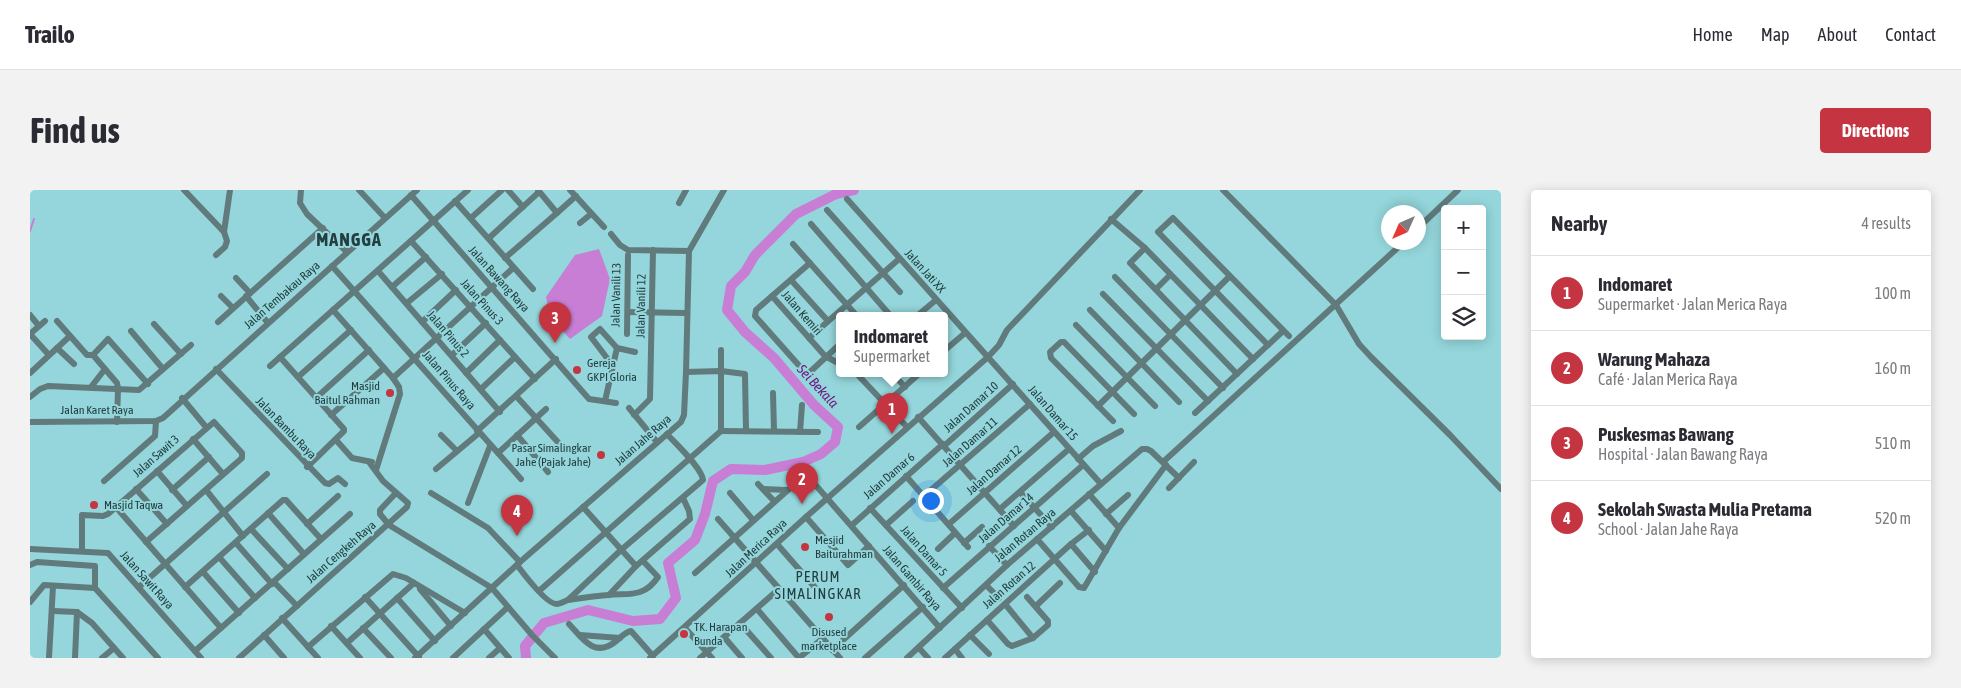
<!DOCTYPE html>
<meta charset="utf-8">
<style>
:root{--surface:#fff;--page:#f2f2f3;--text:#2b2b33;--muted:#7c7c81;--line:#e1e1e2;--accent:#c53541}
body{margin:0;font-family:"Asap Condensed",sans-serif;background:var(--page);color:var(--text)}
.controls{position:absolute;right:15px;top:15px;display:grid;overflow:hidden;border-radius:5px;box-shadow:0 2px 12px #0003}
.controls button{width:45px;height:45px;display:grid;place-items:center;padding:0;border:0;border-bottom:1px solid var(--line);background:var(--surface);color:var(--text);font:25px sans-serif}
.compass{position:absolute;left:1351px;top:15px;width:45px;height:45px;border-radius:50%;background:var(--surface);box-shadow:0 2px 12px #0003;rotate:225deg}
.you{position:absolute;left:900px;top:310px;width:18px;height:18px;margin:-12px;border:4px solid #fff;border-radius:50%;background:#1a73e8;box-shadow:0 0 0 8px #1a73e833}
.badge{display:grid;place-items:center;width:32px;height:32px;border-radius:50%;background:var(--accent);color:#fff;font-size:16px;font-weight:700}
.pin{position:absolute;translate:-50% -41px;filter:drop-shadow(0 1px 2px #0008)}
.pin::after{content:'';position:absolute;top:26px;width:18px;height:15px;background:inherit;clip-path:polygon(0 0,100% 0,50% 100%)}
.popup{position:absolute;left:806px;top:122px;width:112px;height:65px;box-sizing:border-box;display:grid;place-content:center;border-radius:5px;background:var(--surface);filter:drop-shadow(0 1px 4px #0005);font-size:16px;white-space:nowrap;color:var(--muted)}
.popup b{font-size:19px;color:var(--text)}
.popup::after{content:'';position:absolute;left:50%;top:100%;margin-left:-10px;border:10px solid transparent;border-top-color:var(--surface)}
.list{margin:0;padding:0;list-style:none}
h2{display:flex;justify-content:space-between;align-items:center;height:65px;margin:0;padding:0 20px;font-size:21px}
h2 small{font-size:16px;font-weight:400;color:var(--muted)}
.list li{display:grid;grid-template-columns:32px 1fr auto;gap:15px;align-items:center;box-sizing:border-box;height:75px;padding:0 20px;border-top:1px solid var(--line)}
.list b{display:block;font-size:19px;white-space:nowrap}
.list p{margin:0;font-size:16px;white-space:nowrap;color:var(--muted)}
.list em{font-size:16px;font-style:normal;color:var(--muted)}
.icon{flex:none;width:28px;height:28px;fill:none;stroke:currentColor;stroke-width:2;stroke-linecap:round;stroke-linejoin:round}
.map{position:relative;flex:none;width:1471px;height:468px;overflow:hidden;border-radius:5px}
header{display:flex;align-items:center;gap:30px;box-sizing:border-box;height:70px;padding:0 25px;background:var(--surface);border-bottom:1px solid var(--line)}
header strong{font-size:24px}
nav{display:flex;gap:28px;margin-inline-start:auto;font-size:18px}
.intro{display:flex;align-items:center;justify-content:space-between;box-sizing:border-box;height:120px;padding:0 30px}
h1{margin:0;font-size:35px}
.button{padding:12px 22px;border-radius:5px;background:var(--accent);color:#fff;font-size:18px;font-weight:700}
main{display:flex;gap:30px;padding:0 30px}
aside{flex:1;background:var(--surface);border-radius:5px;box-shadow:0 2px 12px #0003}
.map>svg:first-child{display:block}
.water{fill:#c77ed4}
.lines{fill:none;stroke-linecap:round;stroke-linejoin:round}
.stream{stroke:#c77ed4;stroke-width:2}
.river{stroke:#c77ed4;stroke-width:10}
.minor{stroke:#617a7c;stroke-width:6}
.poi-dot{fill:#c53541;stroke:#94d6db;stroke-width:2}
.labels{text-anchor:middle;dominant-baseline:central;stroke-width:4;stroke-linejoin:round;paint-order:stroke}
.street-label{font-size:12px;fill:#233e40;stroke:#94d6db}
.poi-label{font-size:12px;fill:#233e40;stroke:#94d6db;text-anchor:start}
.water-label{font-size:14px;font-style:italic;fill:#6f147f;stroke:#94d6db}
.quarter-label{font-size:15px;letter-spacing:1px;fill:#233e40;stroke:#94d6db}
.district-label{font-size:18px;font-weight:bold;letter-spacing:1px;fill:#233e40;stroke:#94d6db}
</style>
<header>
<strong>Trailo</strong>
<nav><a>Home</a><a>Map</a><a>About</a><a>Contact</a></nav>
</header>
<div class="intro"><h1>Find us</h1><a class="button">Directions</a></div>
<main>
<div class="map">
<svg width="1471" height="468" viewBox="0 0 1471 468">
<rect width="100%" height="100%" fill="#94d6db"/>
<path class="water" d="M569,59L580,89L572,126L540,149L520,127L516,107L545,65Z"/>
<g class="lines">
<path class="stream" d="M0,41L4,29"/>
<path class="river" d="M496,468L495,456L514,433L558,420L603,431L630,429L646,408L638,373L665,350L675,324L683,291L701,279L735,280L773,272L791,264L805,252L808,237L784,215L744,168L715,142L697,120L701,96L715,82L725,65L766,24L806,4L824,0"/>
<g class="minor">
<path d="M154,0L194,42"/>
<path d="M271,0L270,13L277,24L317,62"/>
<path d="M329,0L355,28"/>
<path d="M478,0L493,17"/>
<path d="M540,0L574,37"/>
<path d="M1193,0L1306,115L1329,154L1341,167L1420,245L1471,299"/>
<path d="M381,5L559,209L586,213"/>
<path d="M817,9L1071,294"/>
<path d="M425,11L503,99"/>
<path d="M649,13L656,0"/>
<path d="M797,20L870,102"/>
<path d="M527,23L546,6"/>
<path d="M441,28L472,0"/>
<path d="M1081,29L1115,58L1223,169"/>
<path d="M550,33L561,24"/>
<path d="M781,34L859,124"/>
<path d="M1388,38L1428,0"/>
<path d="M581,44L590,55L598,60L659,61"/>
<path d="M459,48L509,2"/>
<path d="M381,51L505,189"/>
<path d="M763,54L826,125"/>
<path d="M1115,58L1100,73L1207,184"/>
<path d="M186,65L195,57L197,51L194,42L200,0"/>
<path d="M475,68L527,23L508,0"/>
<path d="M780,73L726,120L725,126L773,180L777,182L781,181L810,154"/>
<path d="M302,76L491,289"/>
<path d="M348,81L470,222"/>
<path d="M1085,87L1193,198"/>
<path d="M206,88L220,103"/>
<path d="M761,90L798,131"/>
<path d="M362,97L396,67"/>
<path d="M1126,99L1140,85"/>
<path d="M1073,104L1178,211"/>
<path d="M191,106L203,118"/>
<path d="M216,106L238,133"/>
<path d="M742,106L795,166L810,174"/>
<path d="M377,113L412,84"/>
<path d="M303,120L363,188"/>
<path d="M1060,120L1149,212"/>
<path d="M598,122L656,123"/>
<path d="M0,125L9,136"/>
<path d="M888,125L906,110"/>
<path d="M15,131L0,144L19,165"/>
<path d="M27,131L57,165H63L87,193L88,198L87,232"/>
<path d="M188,132L293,38"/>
<path d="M392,132L426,100"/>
<path d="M124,134L151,164"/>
<path d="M1046,135L1125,216"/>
<path d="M101,141L133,179"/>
<path d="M597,144L598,65"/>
<path d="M779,148L869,69"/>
<path d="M1238,155L1128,42L1143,28L1259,146"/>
<path d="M27,158L44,174"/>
<path d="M914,161L935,143"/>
<path d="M63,165L78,149L118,194"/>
<path d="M422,165L456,133"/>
<path d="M250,167L314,239V241L277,277"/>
<path d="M240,176L438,0"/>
<path d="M583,176L561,147L570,139L587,158"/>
<path d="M186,179L295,293L299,294L308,288L315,294"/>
<path d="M656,182L691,181L715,184L716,241"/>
<path d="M0,183L40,146"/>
<path d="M436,183L470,150"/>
<path d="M826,183L877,237"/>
<path d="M862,183L875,197"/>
<path d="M268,187L321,140"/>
<path d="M61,197L75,179"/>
<path d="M451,199L485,167"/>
<path d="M743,203L744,241"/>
<path d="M0,207L10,199L18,196L109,200L161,155"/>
<path d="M487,207L535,260"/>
<path d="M152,208L176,237"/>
<path d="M286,208L339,160"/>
<path d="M575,211L587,158L605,162"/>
<path d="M1068,216L1199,87"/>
<path d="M599,218L627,252"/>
<path d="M1165,223L1253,141"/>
<path d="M301,225L354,178"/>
<path d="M604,225L620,209L623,60"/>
<path d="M888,227L984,336"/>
<path d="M1083,231L1021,168L1020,162L1031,152H1034L1104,224"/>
<path d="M0,232L126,231L133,228L387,0"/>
<path d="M829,237L890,183"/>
<path d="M447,241L526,169"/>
<path d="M691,241L788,242"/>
<path d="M770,242L772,215"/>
<path d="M411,245L427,261"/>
<path d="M487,245L518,282"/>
<path d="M163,249L193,284"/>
<path d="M306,250L322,268L342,272"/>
<path d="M914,256L983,194"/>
<path d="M468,263L516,219"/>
<path d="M1048,269L1063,256L1091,241"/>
<path d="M1133,272L1374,52"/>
<path d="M406,279L449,243"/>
<path d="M346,280L370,204L369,197L363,188L483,78"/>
<path d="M127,281L157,316"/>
<path d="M876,286L938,357"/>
<path d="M74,291L125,246L126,231"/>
<path d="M728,294L744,311"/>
<path d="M1139,298L1164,272"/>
<path d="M106,299L137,334"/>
<path d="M733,299L757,300"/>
<path d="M142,300L179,267"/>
<path d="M176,300L213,346"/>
<path d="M990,302L1022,337"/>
<path d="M401,303L458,338L490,372"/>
<path d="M700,303L723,330"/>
<path d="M365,304L350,320V324L359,335L462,398L502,445L525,468"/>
<path d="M1059,304L1089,338"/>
<path d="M894,306L1000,214"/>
<path d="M438,313L460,256"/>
<path d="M85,316L191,438"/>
<path d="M553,317L606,376"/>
<path d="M840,318L932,418"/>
<path d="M970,319L1039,259"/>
<path d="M1041,321L1076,361"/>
<path d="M238,323L274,364"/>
<path d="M1076,324L1098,305"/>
<path d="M776,327L818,375L839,356"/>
<path d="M688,329L810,468"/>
<path d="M277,334L308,306"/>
<path d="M919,334L1024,242"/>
<path d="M822,335L913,254"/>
<path d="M856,335L883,311"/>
<path d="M221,339L258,379"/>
<path d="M1007,349L1049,397L1054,398L1089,338L1136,275"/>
<path d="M206,353L242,394"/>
<path d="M934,353L952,337"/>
<path d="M747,354L789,402"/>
<path d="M1041,354L1065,382"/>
<path d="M959,356L977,375"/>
<path d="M0,359L78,363L171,468"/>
<path d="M908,359L925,343"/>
<path d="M52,361V325L73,326L78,324L184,232L212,263V268L116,352"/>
<path d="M189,367L225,408"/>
<path d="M0,375L7,372L65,376V398"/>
<path d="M487,375C493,383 517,415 527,414C530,414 535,411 538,410L591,360L673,290C672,278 646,254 637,244"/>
<path d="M173,382L209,423"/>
<path d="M665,383L776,284L910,438"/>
<path d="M244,392L267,416"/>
<path d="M956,395L969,408"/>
<path d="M109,397L237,284"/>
<path d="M155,397L253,310H256L291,349"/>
<path d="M913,398L1053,275"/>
<path d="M390,399L421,436"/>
<path d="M509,401L691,241V160"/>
<path d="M579,405L606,376L660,329L659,321L653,308"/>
<path d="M335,407L389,467"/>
<path d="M367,408L405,451"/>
<path d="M538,410C551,408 564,406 578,405C599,403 614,408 628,387L613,371"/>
<path d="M0,412L14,395L65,398L128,468"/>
<path d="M975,414L1003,448"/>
<path d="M1006,416L1030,393"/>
<path d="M727,419L769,468"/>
<path d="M23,421L47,422L62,433L93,468"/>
<path d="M252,428L288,468"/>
<path d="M957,430L978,454L982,456L1003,448L1018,435V431L997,407"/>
<path d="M710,433L741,468"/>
<path d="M539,434C552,448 564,468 585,452C590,448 595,442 601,441L623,466"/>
<path d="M301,436L330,468"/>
<path d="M333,438L361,468"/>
<path d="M655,438L682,468"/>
<path d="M454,439L479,468"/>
<path d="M234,445L254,468"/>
<path d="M550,445L590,448"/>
<path d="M940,445L959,464"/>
<path d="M694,447L712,468"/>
<path d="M317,453L384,393"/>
<path d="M278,457L363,384L376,388L435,423"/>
<path d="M889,458L898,468"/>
<path d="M925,459L932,468"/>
<path d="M802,460L874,395"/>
<path d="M165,461L320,324"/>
<path d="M19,468L23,396"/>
<path d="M45,468L47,422"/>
<path d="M72,468L84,458"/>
<path d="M209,468L377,317L378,313L353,291L339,272"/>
<path d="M385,468L490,372L651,232L654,225L656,182L659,61L694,0"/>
<path d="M423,468L478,417"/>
<path d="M459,468L470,458"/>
<path d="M620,468L776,327L958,167L969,155L977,140L1110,0"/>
<path d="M670,468L749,399"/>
<path d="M769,468L793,448"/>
<path d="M835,468L893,417"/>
<path d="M877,468L977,375L1112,259H1117L1121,261L1149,288"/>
<path d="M915,468L1041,354L1059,340"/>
</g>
</g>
<g class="poi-dot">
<circle cx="547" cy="180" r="5"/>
<circle cx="360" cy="203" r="5"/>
<circle cx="571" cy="265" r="5"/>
<circle cx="64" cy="315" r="5"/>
<circle cx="775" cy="357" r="5"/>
<circle cx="799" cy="427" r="5"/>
<circle cx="654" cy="444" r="5"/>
</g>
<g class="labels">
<g class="street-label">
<text transform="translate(895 81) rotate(48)">Jalan Jati XX</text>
<text transform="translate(469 89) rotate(48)">Jalan Bawang Raya</text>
<text transform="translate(252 105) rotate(-41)">Jalan Tembakau Raya</text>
<text transform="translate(586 105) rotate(-89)">Jalan Vanili 13</text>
<text transform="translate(452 112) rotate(48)">Jalan Pinus 3</text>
<text transform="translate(611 116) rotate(-89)">Jalan Vanili 12</text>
<text transform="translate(772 123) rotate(49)">Jalan Kemiri</text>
<text transform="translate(418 144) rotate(49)">Jalan Pinus 2</text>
<text transform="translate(419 190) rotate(49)">Jalan Pinus Raya</text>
<text transform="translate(941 217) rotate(-42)">Jalan Damar 10</text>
<text x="67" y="220">Jalan Karet Raya</text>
<text transform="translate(1023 223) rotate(49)">Jalan Damar 15</text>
<text transform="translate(256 238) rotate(46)">Jalan Bambu Raya</text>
<text transform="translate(613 250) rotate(-41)">Jalan Jahe Raya</text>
<text transform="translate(940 252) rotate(-41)">Jalan Damar 11</text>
<text transform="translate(126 266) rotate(-41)">Jalan Sawit 3</text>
<text transform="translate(964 280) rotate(-41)">Jalan Damar 12</text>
<text transform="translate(859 286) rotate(-41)">Jalan Damar 6</text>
<text transform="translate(976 328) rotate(-41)">Jalan Damar 14</text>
<text transform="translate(995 345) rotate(-40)">Jalan Rotan Raya</text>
<text transform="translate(726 358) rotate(-43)">Jalan Merica Raya</text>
<text transform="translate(894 361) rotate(48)">Jalan Damar 5</text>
<text transform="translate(311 362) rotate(-41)">Jalan Cengkeh Raya</text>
<text transform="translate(882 388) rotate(49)">Jalan Gambir Raya</text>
<text transform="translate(117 390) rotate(48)">Jalan Sawit Raya</text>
<text transform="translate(979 395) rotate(-41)">Jalan Rotan 12</text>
</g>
<g class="poi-label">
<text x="557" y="173">Gereja<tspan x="557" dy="14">GKPI Gloria</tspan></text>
<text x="350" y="196" text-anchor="end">Masjid<tspan x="350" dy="14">Baitul Rahman</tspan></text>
<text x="561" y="258" text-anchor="end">Pasar Simalingkar<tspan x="561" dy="14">Jahe (Pajak Jahe)</tspan></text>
<text x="74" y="315">Masjid Taqwa</text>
<text x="785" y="350">Mesjid<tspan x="785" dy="14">Baiturahman</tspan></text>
<text x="664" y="437">TK. Harapan<tspan x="664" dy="14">Bunda</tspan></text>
<text x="799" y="442" text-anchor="middle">Disused<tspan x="799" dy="14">marketplace</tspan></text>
</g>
<g class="water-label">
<text transform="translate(788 196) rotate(47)">Sei Bekala</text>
</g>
<g class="quarter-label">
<text x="788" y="386">PERUM<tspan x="788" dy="17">SIMALINGKAR</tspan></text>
</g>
<g class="district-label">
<text x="319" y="49">MANGGA</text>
</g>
</g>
</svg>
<div class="controls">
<button>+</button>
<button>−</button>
<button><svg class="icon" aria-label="layers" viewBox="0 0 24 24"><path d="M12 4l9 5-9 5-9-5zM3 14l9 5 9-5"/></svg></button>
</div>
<svg class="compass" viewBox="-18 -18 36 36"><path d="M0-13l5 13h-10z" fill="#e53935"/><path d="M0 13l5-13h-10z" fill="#7c7c81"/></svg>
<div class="you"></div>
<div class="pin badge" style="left:862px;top:244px">1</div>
<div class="popup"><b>Indomaret</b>Supermarket</div>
<div class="pin badge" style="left:772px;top:314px">2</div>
<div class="pin badge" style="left:525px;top:153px">3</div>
<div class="pin badge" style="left:487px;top:346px">4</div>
</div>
<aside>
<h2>Nearby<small>4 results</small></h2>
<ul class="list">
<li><span class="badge">1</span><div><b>Indomaret</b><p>Supermarket · Jalan Merica Raya</p></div><em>100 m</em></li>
<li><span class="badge">2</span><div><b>Warung Mahaza</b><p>Café · Jalan Merica Raya</p></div><em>160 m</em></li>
<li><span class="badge">3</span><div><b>Puskesmas Bawang</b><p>Hospital · Jalan Bawang Raya</p></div><em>510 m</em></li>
<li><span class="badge">4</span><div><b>Sekolah Swasta Mulia Pretama</b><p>School · Jalan Jahe Raya</p></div><em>520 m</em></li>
</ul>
</aside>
</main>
